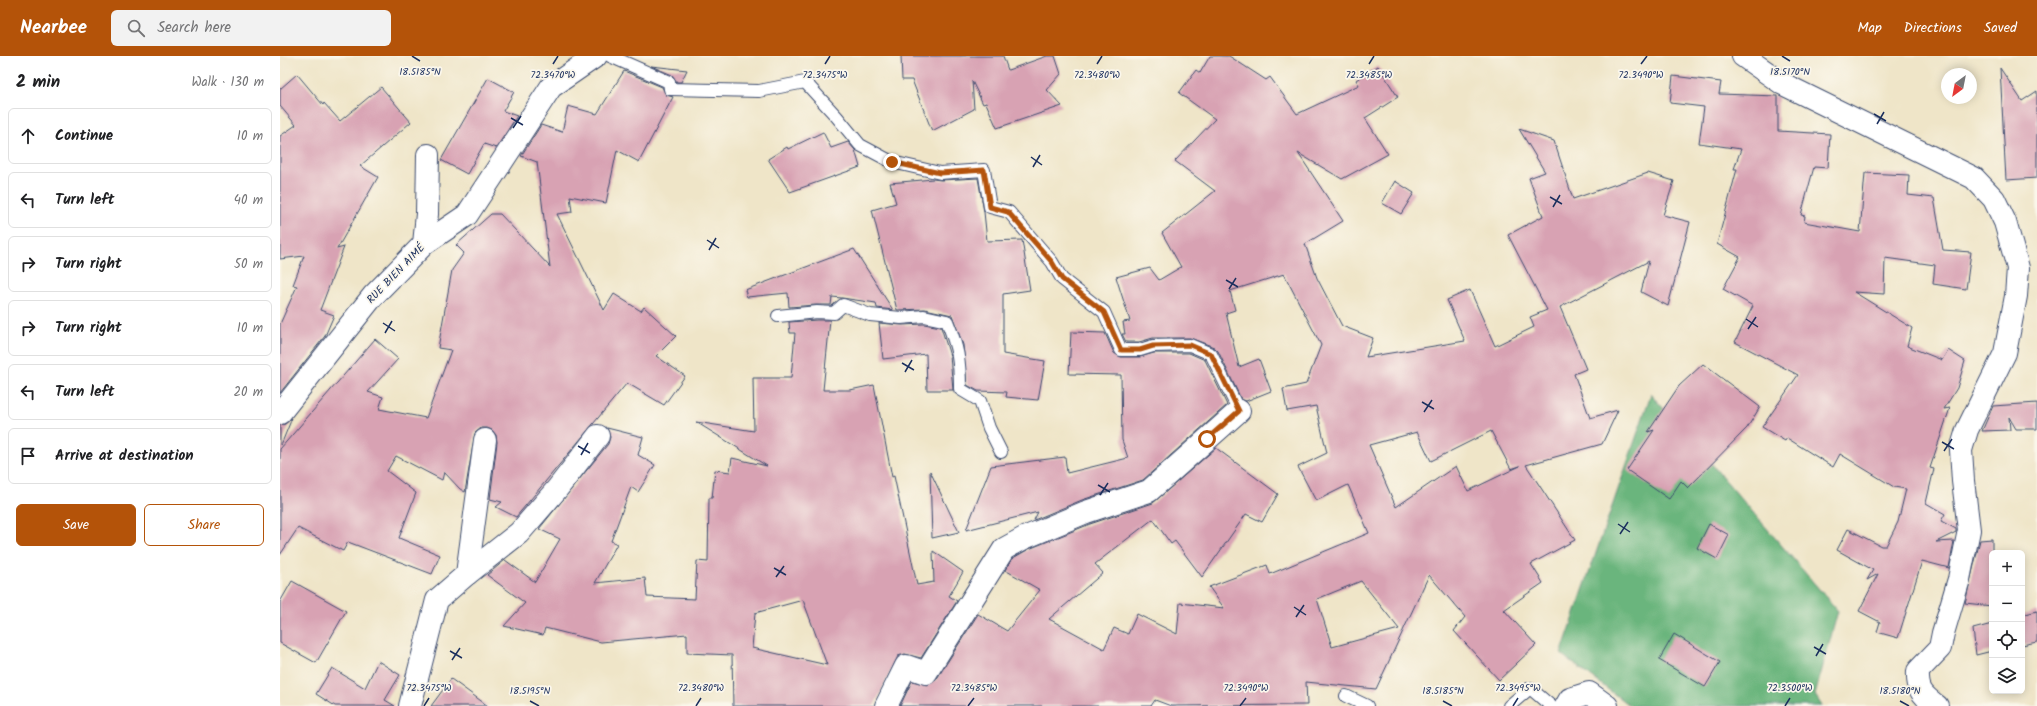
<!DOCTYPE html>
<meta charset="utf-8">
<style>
:root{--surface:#fff;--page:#f2f2f2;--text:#202124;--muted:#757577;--line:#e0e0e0;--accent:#b45309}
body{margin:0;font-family:Kalam,sans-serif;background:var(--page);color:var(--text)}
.controls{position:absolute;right:12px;bottom:12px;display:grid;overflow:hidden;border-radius:6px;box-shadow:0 2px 10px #0003}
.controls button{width:36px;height:36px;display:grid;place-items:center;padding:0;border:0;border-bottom:1px solid var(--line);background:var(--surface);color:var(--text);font:20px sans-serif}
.compass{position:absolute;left:1661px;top:12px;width:36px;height:36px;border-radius:50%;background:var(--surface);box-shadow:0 2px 10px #0003;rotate:212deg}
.stop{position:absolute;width:12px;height:12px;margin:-9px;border:3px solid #b45309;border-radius:50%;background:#fff}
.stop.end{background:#b45309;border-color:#fff;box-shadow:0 1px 4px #0008}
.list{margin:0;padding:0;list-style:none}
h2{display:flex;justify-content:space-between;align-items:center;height:52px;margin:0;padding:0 16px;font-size:17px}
h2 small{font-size:13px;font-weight:400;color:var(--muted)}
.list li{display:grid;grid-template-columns:26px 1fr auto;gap:12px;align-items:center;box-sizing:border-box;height:56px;margin:0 8px 8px;padding:0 8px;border:1px solid var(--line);border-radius:6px}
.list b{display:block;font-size:15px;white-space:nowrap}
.list em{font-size:13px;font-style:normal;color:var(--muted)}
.actions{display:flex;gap:8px;padding:12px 16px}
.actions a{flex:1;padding:9px 0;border:1px solid var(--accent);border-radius:6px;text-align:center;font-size:14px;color:var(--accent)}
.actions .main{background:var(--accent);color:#fff}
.icon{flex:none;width:22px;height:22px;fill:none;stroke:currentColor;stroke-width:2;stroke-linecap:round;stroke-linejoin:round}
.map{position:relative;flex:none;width:1757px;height:650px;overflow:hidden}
header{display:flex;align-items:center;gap:24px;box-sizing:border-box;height:56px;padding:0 20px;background:var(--accent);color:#fff}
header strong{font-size:19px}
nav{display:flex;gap:22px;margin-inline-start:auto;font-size:14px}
.search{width:280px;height:36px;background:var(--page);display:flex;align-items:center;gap:10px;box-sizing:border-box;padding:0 14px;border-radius:6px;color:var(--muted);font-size:15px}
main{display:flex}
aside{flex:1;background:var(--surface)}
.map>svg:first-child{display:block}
.forest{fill:#6bb57d;stroke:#43726e}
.building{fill:#d8a2b3;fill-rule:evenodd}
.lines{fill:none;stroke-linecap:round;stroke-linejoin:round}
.service-casing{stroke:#3b4a6e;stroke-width:14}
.minor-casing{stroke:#3b4a6e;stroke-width:24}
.tertiary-casing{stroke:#3b4a6e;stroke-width:24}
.service{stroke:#fff;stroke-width:12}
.minor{stroke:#fff;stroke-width:22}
.tertiary{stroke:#fff;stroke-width:22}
.route{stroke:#b45309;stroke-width:5}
.ticks{fill:none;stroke:#1b2f5e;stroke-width:1.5}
.labels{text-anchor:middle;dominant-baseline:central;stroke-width:3.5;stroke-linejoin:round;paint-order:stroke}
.street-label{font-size:11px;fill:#1b2f5e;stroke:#fbf7ec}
.ticks-label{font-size:10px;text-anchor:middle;fill:#1b2f5e;stroke:#fbf7ec;stroke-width:3.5;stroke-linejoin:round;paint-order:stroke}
</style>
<header>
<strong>Nearbee</strong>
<div class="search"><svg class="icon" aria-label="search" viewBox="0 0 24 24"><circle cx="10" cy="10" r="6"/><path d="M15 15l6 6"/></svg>Search here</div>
<nav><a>Map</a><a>Directions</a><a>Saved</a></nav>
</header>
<main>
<aside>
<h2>2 min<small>Walk · 130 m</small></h2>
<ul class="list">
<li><svg class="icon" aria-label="ahead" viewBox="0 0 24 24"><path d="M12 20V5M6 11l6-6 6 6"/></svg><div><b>Continue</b></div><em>10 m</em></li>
<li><svg class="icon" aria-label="left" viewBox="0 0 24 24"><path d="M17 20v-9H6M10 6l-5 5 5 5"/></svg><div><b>Turn left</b></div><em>40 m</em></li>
<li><svg class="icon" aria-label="right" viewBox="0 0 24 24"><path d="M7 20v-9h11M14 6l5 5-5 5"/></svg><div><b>Turn right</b></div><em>50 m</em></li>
<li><svg class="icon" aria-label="right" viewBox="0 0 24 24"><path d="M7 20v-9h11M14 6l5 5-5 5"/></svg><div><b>Turn right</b></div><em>10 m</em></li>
<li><svg class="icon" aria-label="left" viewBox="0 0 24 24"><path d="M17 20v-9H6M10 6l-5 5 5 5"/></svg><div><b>Turn left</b></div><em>20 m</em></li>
<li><svg class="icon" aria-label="arrive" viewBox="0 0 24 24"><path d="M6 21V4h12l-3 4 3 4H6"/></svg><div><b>Arrive at destination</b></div></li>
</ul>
<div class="actions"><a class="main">Save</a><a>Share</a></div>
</aside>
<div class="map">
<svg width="1757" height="650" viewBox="0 0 1757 650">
<rect width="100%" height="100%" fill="#fbf7ec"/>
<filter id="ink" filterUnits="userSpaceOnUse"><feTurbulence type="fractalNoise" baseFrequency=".025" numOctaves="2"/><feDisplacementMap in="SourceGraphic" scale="8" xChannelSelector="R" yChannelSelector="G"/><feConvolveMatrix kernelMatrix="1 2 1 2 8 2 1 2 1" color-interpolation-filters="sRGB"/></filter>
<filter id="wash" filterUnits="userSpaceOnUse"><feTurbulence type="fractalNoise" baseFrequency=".012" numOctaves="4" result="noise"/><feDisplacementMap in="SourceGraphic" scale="16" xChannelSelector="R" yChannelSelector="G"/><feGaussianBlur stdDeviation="0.9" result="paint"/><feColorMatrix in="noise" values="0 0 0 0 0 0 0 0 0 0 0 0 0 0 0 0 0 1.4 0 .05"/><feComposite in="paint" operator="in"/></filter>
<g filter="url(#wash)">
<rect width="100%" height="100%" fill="#efe5c8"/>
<path class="forest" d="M1371,338L1558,555L1535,639L1542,650H1350L1281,598Z"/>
<g id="blocks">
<g class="building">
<path d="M621,0H723L728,14L767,0H775L781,18L767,34L782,50L717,72L706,47L703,48L692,25L694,53L652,75L632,24H622Z"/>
<path d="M930,0H949L986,24L990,21L1017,58L1079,29L1076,24L1098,10L1118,41L1085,62L1108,98L1062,123L1018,97L1063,165L1025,188L1037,222L1062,270L1093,282L1086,301L1185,285L1167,244L1190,234L1215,290L1254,271L1250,261L1267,254L1228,179L1263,160L1249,122L1265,116L1239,73L1274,85L1293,143L1368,117L1394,125L1383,159L1410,166L1388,250L1361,236L1369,205L1280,251L1306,313L1294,318L1310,362L1338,354L1322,388L1246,409L1295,484L1251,508L1263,527L1224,554L1256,589L1219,624L1174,575L1185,561L1149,519L1096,633L1026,626L1027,649L891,650L875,644L871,650H620L632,625L647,629L656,624L698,558L727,575L760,534L725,514L733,502L749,493L810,468L873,447L936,392L998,438L982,466L966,458L922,521L895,485L891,488L873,463L815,508L823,517L769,563L824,593L834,572L848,578L857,558L897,578L900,547L944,552L929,531L987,509L990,518L1089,477L1068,429L1036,445L1018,411L1047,397L1036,350L1007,355L1003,333L1026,328L1041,289L1004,218L950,235L955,254L946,257L959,311L979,303L991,335L966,345L961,343L938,295L934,291L910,282H873L859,286H846L842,278H845L843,266L850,265L836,221L870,212L879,224L901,211L882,177L935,135L895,105L935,63L899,37L916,14L920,17ZM1211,375L1231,413L1240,410L1188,435L1176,410L1116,451L1089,389L1137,376L1151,405ZM1081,525L1119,573L1052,591L1037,543Z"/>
<path d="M371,10L407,14L401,26H397L392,19Z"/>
<path d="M1720,12L1742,45L1757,35V122L1726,124Z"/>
<path d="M344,15L382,31L386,39L393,41L359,106L337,94L326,147L290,140L292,156L277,158L324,254L334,238L361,255L364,251L396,280L376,300L405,320L384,349L347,327L236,461L216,451L222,446L210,443L217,386L216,379L212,374L207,372H201L195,377L185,436L180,433L164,416L162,424L116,400L107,415L136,437L119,482L160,499L152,518L68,486L63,495L18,472L0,499V393L95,283L118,303L88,336L103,341L99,353L146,362L171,294L158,292L172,214L184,197L176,189L211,158H220L270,211L257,106L241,100L261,69L282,76L288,50L317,58Z"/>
<path d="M17,18L43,49L44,47L60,65L101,31L131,66L80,110L98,121L57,193L64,191L40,254L54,259L45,280L0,337V268L17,230L13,229L24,200L0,203V80L16,69L0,50V33Z"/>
<path d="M1393,20L1441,26L1439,38L1498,40V75L1550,78L1548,112L1534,111L1521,159L1525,160L1524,166L1580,176L1585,117L1629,119L1628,139L1654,142L1663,194L1691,196L1686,233L1653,228L1655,209L1605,202L1604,238L1574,236L1632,272L1627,290L1662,304L1668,294L1685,305L1677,332L1664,353L1670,352L1650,412L1654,413L1646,447L1665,458L1661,465L1676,473V476L1656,486L1674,485L1669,512L1642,505L1618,582L1597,576L1600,566L1579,555L1598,518L1587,524L1593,514L1557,494L1568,473L1601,490H1606L1618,466L1626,433L1614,431L1560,398L1553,411L1507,382L1505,385L1482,371L1518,319L1455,286L1473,250L1443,233L1460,201L1437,188L1457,113H1454L1461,93L1419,87L1424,51L1390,47Z"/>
<path d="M208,22L234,36L223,55L237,60L216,92L204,88L187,118L161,104Z"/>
<path d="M543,76L551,92L568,86L575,94L580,111L510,136L488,103L507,91L508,93Z"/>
<path d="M698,122L704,156L707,185L742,184L750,234L723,238V298L765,305L758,344L726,341L727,336L698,335L687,329L683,289L672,259L645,253L617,254L592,154L616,147L610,127L653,123L661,124Z"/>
<path d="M1115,125L1134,137L1121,158L1102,147Z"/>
<path d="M574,193L613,254L597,252L596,247L562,242L552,241L551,249H536L509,251L508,237L467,241L465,234Z"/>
<path d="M537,264H550L543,334H570L594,329L612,421L614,420L637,529L654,526L653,495L683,516L669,540L677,545L641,602L625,598L618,600L594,650H453L452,599L407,597V578L321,586L265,572L263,579L224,570L245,547L207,519L225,504L255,526L280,483L259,473L328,388L330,381L327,372L363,381L358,399L375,409L358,436L351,431L331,485L337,488L315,527L365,522L367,541L415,543L417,505L428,506L429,442H432L435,414L450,416L452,402L487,410L416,366L474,375L473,322H511L515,277H510L509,266ZM523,544L547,609L472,592L475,557Z"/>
<path d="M599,267L622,269L644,268L661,271L670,300L673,334H647L646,298L603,303Z"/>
<path d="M791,276L825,277L834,297L841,301H860L874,297H909L925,304L947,349L863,424L802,444L754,464L758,456L686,474L711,410L785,401L787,417L848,402L842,384L841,319L789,318Z"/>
<path d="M1423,308L1480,351L1467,372L1408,432L1401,425L1389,443L1347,414L1374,374L1368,376L1399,330Z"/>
<path d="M1757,347V373H1736L1729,361L1730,374L1702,375L1713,350Z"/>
<path d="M12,362L1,389H0V369L5,368Z"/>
<path d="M650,415L679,476L652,482Z"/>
<path d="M1429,468L1449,479L1437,503L1417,492Z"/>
<path d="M1712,483V550L1685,547L1700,484Z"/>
<path d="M12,525L66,555L36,607L0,587V546Z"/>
<path d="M1757,555V586L1742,589V559Z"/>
<path d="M1712,568V595L1696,599L1693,573Z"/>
<path d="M1394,578L1440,606L1425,631L1379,604Z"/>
<path d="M98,605L120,619L105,644L115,650H55L36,638L52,612L85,632Z"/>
<path d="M171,623L208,650H151Z"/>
</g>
</g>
</g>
<g filter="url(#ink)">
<use href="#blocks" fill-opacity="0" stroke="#3b4a6e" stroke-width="1"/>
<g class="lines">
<defs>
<g id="service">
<path d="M330,0L389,26L390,33L479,35L525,26L557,61L580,89L612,106L660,117L704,114L710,151L729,156L772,206L782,223L824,256L841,294H860L873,290L910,289L931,298L959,355"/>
<path d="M498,260L537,256L554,257L563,249L590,259L621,262L644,260L667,265C678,292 680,304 680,333L700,345L709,372L721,396"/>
<path d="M1066,640L1087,650"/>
<path d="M1229,650L1250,632L1271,650"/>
</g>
<g id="minor">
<path d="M1463,0L1503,28L1694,122L1714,143L1725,166L1738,212L1736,240L1725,297L1687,374L1681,394L1683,425L1689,474L1679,523L1663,577L1660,592L1638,615C1637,634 1642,639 1657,650"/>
<path d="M144,188L147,158L148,99"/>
<path d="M0,357L93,240L144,188L187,159L271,31L316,0"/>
<path d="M187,518L205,384"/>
<path d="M130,650L157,544L187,518L239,477L277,433L318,380"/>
<path d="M606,650L626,610L646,617L724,493L744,482L806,456L869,435L959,355"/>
</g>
<path id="tertiary" d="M1286,650L1290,643L1309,637L1327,650"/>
</defs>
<use href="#service" class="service-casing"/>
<use href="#minor" class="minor-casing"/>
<use href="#tertiary" class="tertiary-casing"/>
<use href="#service" class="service"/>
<use href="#minor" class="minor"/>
<use href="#tertiary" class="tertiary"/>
</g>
</g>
<g class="lines" filter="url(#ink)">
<path class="route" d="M612,106L660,117L704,114L710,151L728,156L772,206L782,223L824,256L841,294H860L873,290L910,289L931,298L959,355L927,383"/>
</g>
<path class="ticks" d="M132,0L140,5M1502,0L1510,5M273,8L278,0M545,8L550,0M817,8L822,0M1089,8L1094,0M1361,8L1367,0M1594,58L1606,65M231,62L243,69M1597,68L1604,56M233,72L241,60M751,101L762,109M753,111L760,99M1270,141L1282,148M1273,151L1280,139M427,184L439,192M429,194L436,182M946,224L958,231M949,233L956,222M1466,263L1478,271M103,267L115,275M1468,273L1476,261M105,277L112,265M622,307L634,314M625,316L632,304M1142,346L1154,353M1144,356L1152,344M1662,386L1674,393M298,390L310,397M1664,395L1672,383M301,399L308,387M818,429L830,436M820,439L828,427M1338,468L1350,476M1340,478L1348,466M494,512L506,519M496,521L504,510M1014,551L1026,559M1016,561L1024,549M1534,591L1546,598M170,595L182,602M1536,600L1543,588M172,604L180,592M250,645L259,650M1163,645L1172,650M1620,645L1629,650M144,650L149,642M416,650L421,642M688,650L694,642M960,650L966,642M1233,650L1238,642M1505,650L1510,642"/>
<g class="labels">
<g class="street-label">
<text transform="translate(116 218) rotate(-46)">RUE BIEN AIMÉ</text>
</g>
</g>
<g class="ticks-label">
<text x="140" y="19">18.5185°N</text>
<text x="1510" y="19">18.5170°N</text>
<text x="273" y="22">72.3470°W</text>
<text x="545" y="22">72.3475°W</text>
<text x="817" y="22">72.3480°W</text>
<text x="1089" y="22">72.3485°W</text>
<text x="1361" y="22">72.3490°W</text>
<text x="149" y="635">72.3475°W</text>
<text x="421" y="635">72.3480°W</text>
<text x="694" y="635">72.3485°W</text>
<text x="966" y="635">72.3490°W</text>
<text x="1238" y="635">72.3495°W</text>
<text x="1510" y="635">72.3500°W</text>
<text x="250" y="638">18.5195°N</text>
<text x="1163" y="638">18.5185°N</text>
<text x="1620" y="638">18.5180°N</text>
</g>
</svg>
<div class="controls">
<button>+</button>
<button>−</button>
<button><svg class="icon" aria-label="locate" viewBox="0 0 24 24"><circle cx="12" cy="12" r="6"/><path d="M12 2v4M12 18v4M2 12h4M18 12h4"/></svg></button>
<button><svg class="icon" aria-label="layers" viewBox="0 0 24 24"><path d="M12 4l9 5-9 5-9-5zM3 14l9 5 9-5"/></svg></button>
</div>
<svg class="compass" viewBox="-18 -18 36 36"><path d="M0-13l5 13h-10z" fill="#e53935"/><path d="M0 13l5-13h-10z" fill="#757577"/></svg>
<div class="stop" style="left:927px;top:383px"></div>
<div class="stop end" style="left:612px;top:106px"></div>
</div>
</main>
